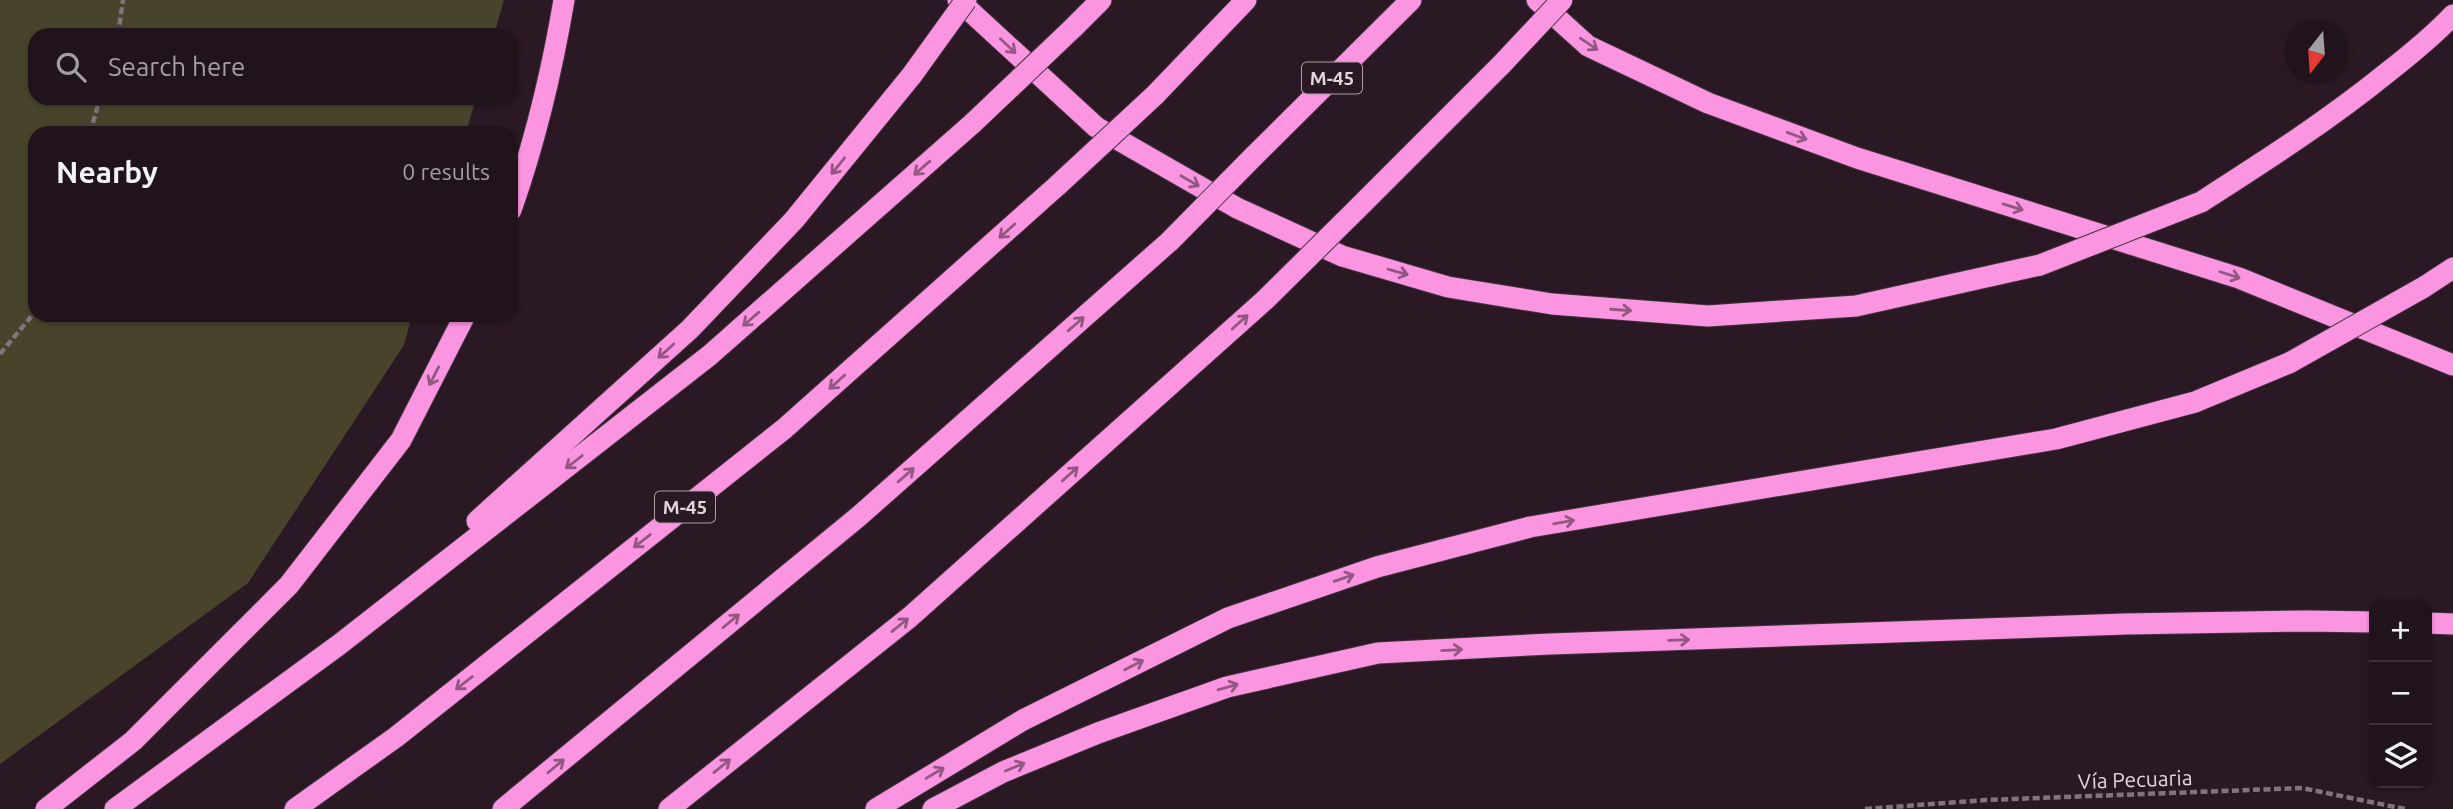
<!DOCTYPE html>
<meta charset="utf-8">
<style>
:root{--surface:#20131c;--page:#281c25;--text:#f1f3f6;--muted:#a29ea3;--line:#3d323b}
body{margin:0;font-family:Ubuntu,sans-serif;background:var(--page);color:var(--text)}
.controls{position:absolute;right:21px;bottom:21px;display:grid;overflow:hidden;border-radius:14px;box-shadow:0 2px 5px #0004}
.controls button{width:63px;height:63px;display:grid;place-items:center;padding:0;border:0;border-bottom:2px solid var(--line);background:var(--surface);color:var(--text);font:35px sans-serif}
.compass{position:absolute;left:2285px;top:21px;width:63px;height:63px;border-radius:50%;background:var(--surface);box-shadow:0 2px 5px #0004;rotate:197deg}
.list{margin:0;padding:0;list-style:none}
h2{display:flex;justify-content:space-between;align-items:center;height:91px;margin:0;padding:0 28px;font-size:30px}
h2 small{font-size:23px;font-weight:400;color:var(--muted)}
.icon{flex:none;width:38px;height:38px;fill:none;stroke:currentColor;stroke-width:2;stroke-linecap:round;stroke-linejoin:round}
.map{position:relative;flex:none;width:2453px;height:809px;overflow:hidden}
.search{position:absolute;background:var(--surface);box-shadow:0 2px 5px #0004;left:28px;top:28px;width:490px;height:77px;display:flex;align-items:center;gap:18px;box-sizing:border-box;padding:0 24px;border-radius:21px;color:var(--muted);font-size:26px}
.panel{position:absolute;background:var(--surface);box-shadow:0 2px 5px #0004;left:28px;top:126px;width:490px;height:196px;border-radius:21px}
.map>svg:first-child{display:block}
.green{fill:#48432b}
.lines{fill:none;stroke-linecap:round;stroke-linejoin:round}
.motorway-casing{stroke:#40333c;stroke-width:23}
.path{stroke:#82737d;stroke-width:4.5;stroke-dasharray:7 3.5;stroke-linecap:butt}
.motorway{stroke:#fc95e1;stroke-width:21}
.motorway-bridge-casing{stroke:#40333c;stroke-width:23;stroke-linecap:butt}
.motorway-bridge{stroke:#fc95e1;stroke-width:21}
.oneway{stroke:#935783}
.labels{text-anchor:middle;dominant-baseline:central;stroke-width:5;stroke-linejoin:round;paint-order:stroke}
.shield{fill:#2a1925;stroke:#ab9da6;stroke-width:2}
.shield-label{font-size:19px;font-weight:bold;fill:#e2d6de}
.street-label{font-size:21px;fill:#e2d6de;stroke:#2a1925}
</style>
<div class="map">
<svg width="2453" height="809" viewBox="0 0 2453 809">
<rect width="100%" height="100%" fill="#2a1925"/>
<path class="green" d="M0,0H504L494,35H35V98H476L466,133H35V315H412L404,345L248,583L0,764Z"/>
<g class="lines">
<defs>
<g id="motorway">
<path d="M958,0L1096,127L1237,208L1342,256L1448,287L1552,304L1708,316L1856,306L2040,265"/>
<path d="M1537,0L1588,46L1708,103L1857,158L2239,278L2453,365"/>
<path d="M1073,28L1101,0"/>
<path d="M1155,95L1246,0"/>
<path d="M1254,156L1411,0"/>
<path d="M2201,202C2265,161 2329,120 2388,72C2411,54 2433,36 2453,15"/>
<path d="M1357,209L1502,64"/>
<path d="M511,210C535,142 552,71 564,0"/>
<path d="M2424,287L2453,268"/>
<path d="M477,521L690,329L794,220L912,75"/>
<path d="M2427,623L2453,624"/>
<path d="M46,809L133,741L289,585L401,440L465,315"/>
<path d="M115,809L340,644L710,355L973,123"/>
<path d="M295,809L396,737L784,429L1058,185"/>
<path d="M503,809L858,517L1170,241"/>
<path d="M669,809L910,617L1266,299"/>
<path d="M876,809L1023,720L1228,618L1377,567L1530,527L2056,439L2195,402L2289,363"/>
<path d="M933,809L1003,772L1098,733L1227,687L1378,653L1550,644L2125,624L2306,621L2374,622"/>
</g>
</defs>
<use href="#motorway" class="motorway-casing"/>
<g class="path">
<path d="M118,35L123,0"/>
<path d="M90,133L100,98"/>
<path d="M0,354L35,312"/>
<path d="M1865,809L1986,800L2302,788L2405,809"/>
</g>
<use href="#motorway" class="motorway"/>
<defs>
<g id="motorway-bridge">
<path d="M1502,64L1562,0"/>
<path d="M912,75L966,0"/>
<path d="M973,123L1073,28"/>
<path d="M1058,185L1155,95"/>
<path d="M1170,241L1254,156"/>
<path d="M2040,265L2201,202"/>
<path d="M1266,299L1357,209"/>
<path d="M2289,363L2424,287"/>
</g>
</defs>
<use href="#motorway-bridge" class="motorway-bridge-casing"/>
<use href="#motorway-bridge" class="motorway-bridge"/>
</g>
<defs><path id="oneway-shaft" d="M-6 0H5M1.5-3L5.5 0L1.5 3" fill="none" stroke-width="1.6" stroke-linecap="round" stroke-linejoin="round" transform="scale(1.75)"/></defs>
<g class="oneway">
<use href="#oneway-shaft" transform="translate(1589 44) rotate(34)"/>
<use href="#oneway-shaft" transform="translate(1008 46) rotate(43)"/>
<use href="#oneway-shaft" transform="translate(1797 136) rotate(20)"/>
<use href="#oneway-shaft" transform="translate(838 166) rotate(129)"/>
<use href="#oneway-shaft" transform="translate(922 168) rotate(139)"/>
<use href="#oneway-shaft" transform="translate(1190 181) rotate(30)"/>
<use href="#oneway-shaft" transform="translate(2013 207) rotate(17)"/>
<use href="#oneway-shaft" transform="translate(1007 231) rotate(138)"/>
<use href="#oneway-shaft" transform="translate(1398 272) rotate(16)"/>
<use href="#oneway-shaft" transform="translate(2230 275) rotate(18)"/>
<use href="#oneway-shaft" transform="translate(1621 310) rotate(4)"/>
<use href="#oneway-shaft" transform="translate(751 319) rotate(139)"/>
<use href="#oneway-shaft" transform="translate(1240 322) rotate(-42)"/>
<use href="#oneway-shaft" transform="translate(1076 324) rotate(-41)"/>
<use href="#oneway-shaft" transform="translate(666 351) rotate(138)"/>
<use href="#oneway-shaft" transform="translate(434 376) rotate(117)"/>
<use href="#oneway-shaft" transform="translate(837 382) rotate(138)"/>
<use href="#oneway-shaft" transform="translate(574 462) rotate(142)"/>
<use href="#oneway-shaft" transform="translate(1070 474) rotate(-42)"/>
<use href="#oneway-shaft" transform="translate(906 475) rotate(-41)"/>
<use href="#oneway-shaft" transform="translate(1564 522) rotate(-10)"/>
<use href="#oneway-shaft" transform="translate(642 541) rotate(142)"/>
<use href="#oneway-shaft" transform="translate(1344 578) rotate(-19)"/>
<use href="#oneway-shaft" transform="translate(731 621) rotate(-40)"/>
<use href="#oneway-shaft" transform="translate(900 625) rotate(-39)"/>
<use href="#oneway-shaft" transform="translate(1679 640) rotate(-2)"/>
<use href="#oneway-shaft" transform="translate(1452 650) rotate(-3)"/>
<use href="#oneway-shaft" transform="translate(1134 665) rotate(-27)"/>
<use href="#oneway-shaft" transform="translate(464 683) rotate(142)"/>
<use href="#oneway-shaft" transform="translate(1228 687) rotate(-16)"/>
<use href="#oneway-shaft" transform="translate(556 766) rotate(-40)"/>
<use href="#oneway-shaft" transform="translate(722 766) rotate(-39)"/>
<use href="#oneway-shaft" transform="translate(1015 767) rotate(-22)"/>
<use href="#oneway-shaft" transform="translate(935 773) rotate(-31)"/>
</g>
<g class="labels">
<g class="shield">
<rect x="1302" y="62.5" width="60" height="31" rx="5"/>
<rect x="655" y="491.5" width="60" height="31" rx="5"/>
</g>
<g class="shield-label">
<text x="1332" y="78">M-45</text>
<text x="685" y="507">M-45</text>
</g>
<g class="street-label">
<text transform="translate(2135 779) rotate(-2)">Vía Pecuaria</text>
</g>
</g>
</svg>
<div class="controls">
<button>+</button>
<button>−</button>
<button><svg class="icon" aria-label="layers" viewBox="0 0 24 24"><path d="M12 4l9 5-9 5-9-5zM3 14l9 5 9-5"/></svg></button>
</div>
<svg class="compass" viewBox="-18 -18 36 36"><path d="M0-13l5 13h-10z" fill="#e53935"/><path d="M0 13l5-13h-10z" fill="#a29ea3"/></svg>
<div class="search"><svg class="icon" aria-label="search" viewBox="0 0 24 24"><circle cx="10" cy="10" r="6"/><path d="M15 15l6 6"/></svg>Search here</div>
<section class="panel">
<h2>Nearby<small>0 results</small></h2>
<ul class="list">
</ul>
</section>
</div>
